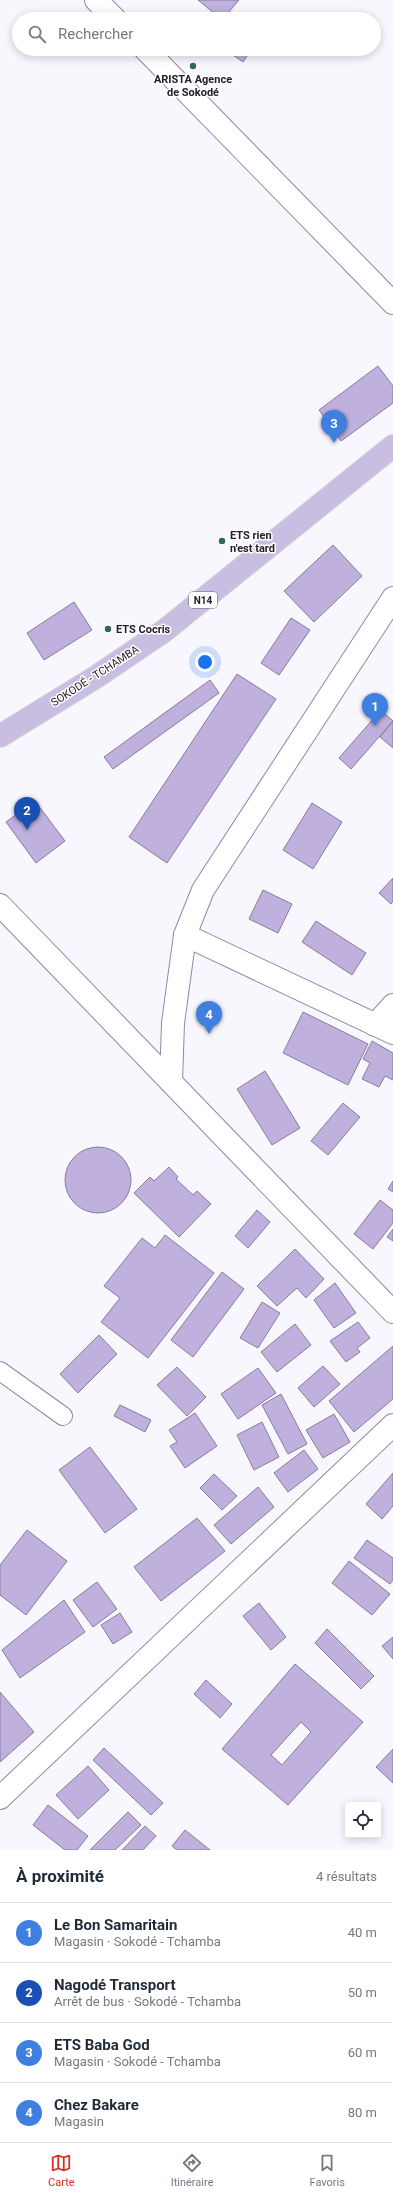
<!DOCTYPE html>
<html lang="fr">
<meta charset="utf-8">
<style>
:root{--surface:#fff;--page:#f2f2f3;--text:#1f2937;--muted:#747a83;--line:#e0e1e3;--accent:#d93025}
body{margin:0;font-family:Roboto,sans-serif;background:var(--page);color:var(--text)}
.controls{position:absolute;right:12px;bottom:12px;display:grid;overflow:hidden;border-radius:4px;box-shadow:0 2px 10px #0003}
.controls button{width:36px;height:36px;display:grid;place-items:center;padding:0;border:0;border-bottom:1px solid var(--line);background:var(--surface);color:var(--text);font:20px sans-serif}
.you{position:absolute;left:205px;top:662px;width:14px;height:14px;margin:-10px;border:3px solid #fff;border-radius:50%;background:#1a73e8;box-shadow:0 0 0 6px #1a73e833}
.badge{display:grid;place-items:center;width:26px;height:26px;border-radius:50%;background:var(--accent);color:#fff;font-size:13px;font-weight:700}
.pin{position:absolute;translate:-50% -33px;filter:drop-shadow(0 1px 2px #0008)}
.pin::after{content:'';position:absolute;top:21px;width:14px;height:12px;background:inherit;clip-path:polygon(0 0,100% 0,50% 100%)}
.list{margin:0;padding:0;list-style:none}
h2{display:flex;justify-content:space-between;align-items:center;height:52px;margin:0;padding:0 16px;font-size:17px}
h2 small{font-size:13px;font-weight:400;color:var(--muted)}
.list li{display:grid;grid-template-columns:26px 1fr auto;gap:12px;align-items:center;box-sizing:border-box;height:60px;padding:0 16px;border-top:1px solid var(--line)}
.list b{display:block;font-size:15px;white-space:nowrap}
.list p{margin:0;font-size:13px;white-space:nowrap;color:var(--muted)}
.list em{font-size:13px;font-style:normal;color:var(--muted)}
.icon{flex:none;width:22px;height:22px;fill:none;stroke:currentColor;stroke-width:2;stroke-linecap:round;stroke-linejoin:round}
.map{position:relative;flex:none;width:393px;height:1850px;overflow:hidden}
.search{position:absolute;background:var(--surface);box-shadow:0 2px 10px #0003;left:12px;right:12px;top:12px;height:44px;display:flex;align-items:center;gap:10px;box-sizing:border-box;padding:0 14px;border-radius:22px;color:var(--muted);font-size:15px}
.sheet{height:292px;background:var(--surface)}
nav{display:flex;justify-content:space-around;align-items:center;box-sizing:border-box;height:56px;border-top:1px solid var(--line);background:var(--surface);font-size:11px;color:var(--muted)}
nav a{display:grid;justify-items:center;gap:2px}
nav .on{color:var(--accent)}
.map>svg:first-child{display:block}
.building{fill:#bfb0de;stroke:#877d9b;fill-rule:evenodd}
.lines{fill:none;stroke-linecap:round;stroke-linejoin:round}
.lane-casing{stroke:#9187a5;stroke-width:20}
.street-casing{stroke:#9187a5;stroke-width:24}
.primary-casing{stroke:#d3d2d5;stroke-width:24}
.lane{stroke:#fff;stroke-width:18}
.street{stroke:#fff;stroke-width:22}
.primary{stroke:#cabde2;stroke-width:22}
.poi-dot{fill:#306a53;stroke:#fff;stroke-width:1.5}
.labels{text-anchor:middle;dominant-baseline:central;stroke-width:3;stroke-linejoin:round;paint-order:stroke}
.shield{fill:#fff;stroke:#66636b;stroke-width:1}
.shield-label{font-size:10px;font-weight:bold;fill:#24202c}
.poi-label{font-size:11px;font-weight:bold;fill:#24202c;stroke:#fff;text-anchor:start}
.street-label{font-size:11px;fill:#24202c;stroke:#fff}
</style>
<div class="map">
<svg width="393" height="1850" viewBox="0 0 393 1850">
<rect width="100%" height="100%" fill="#f9f7fe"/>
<g class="building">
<path d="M198,0H239L223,19H221Z"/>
<path d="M224,49H252L243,62Z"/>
<path d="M378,366L393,386V403L341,441L319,410Z"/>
<path d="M333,545L362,576L314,622L284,591Z"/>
<path d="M74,602L92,630L44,660L27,633Z"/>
<path d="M291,618L310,630L279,675L261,663Z"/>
<path d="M237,674L276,699L167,863L129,837Z"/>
<path d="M210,680L219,693L113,769L104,757Z"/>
<path d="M381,710L393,721L351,769L339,758Z"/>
<path d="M393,721V748L380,737Z"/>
<path d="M35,801L65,841L36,863L6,822Z"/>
<path d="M312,803L342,822L313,869L283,850Z"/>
<path d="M393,878V901L391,904L379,893Z"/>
<path d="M263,890L292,904L278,933L249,919Z"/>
<path d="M316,921L366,953L352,975L302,942Z"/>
<path d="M303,1012L368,1044L348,1085L283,1053Z"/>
<path d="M372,1041L393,1053V1080L385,1076L379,1087L362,1079L370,1063L363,1059Z"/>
<path d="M265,1071L300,1128L272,1145L237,1089Z"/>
<path d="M343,1103L360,1117L328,1155L311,1141Z"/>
<circle cx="98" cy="1180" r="33"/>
<path d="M169,1167L178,1177L176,1179L193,1195L197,1191L211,1204L179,1237L134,1193L150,1177L154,1181Z"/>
<path d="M393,1181V1192L388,1189Z"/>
<path d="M380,1200L393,1210V1223L373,1249L354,1234Z"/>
<path d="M257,1210L270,1222L248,1248L235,1236Z"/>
<path d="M393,1229V1241L387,1237Z"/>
<path d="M165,1235L214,1273L148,1358L101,1322L120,1298L104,1286L142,1238L155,1248Z"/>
<path d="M295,1249L324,1279L306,1298L297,1288L277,1306L257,1286Z"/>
<path d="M222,1272L244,1289L193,1357L171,1340Z"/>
<path d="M335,1283L356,1313L334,1328L314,1300Z"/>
<path d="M262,1302L280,1313L258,1348L240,1338Z"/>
<path d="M358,1322L370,1338L357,1348L360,1352L346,1362L330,1341Z"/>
<path d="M295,1324L311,1345L277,1372L261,1352Z"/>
<path d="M99,1335L117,1354L78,1393L60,1374Z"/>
<path d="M393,1346V1399L354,1432L329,1401Z"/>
<path d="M323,1366L340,1384L314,1407L298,1388Z"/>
<path d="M177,1367L206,1397L187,1416L157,1385Z"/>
<path d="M258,1368L276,1393L238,1419L221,1394Z"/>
<path d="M281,1394L307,1444L288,1454L262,1405Z"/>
<path d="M120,1405L151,1420L145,1432L114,1416Z"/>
<path d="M195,1413L217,1446L185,1468L170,1446L177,1442L169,1430Z"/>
<path d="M334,1414L350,1442L323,1458L306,1430Z"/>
<path d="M262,1422L279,1457L254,1470L237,1435Z"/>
<path d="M90,1447L137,1509L105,1533L59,1470Z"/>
<path d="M304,1450L318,1469L288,1492L274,1473Z"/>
<path d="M393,1473V1506L382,1519L366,1504Z"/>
<path d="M214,1474L237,1496L222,1510L200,1488Z"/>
<path d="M258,1487L274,1507L231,1544L214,1525Z"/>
<path d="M197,1518L225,1551L161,1601L134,1567Z"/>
<path d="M27,1530L67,1561L26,1615L0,1595V1565Z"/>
<path d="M367,1540L393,1558V1580L390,1584L354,1558Z"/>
<path d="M349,1561L390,1594L372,1615L332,1583Z"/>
<path d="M97,1582L117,1609L93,1627L73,1600Z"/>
<path d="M64,1600L85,1632L20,1678L2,1650Z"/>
<path d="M259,1603L286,1637L271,1650L243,1616Z"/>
<path d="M120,1613L132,1632L113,1644L101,1625Z"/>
<path d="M327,1629L374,1676L361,1689L315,1643Z"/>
<path d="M393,1637V1659L382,1646Z"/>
<path d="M295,1664L363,1722L288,1805L222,1749ZM301,1722L311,1732L282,1765L271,1755Z"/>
<path d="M206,1680L232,1704L220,1718L194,1694Z"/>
<path d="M0,1692L34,1732L0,1762Z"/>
<path d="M104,1748L163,1803L151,1815L93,1760Z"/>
<path d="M393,1749V1783L376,1767Z"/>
<path d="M88,1766L109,1790L78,1819L56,1795Z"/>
<path d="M48,1805L88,1836L77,1850H65L33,1825Z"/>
<path d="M128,1812L141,1825L115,1850H90Z"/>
<path d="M145,1826L156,1836L143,1850H122Z"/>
<path d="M185,1830L210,1850H177L172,1846Z"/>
</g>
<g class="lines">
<defs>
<path id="lane" d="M0,1371L63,1416"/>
<g id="street">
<path d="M96,0L115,19"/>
<path d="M145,49L393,303"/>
<path d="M0,905L393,1312"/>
<path d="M185,935L393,1033"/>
<path d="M375,1025L393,1005"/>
<path d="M171,1082L173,1023L185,935L203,890L393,598"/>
<path d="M0,1798L393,1425"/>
</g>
<path id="primary" d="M0,736L96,677L164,631L393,446"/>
</defs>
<use href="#lane" class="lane-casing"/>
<use href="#street" class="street-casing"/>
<use href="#primary" class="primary-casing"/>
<use href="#lane" class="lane"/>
<use href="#street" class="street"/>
<use href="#primary" class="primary"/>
</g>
<g class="poi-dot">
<circle cx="193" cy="66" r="4"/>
<circle cx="222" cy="541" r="4"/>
<circle cx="108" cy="629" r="4"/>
</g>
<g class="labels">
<rect class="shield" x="189" y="592" width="28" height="16" rx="3"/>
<g class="shield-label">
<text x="203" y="600">N14</text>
</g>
<g class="poi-label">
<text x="193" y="79" text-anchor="middle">ARISTA Agence<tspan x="193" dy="13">de Sokodé</tspan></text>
<text x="230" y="535">ETS rien<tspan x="230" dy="13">n'est tard</tspan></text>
<text x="116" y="629">ETS Cocris</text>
</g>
<g class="street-label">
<text transform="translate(95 676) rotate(-33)">SOKODÉ - TCHAMBA</text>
</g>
</g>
</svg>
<div class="controls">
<button><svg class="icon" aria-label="locate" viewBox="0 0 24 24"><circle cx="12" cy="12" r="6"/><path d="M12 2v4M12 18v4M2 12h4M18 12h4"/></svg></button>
</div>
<div class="you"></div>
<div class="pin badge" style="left:375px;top:726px;background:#3f7fe0">1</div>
<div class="pin badge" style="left:27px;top:830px;background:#1a4fb4">2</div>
<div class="pin badge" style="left:334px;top:443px;background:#3f7fe0">3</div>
<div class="pin badge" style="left:209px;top:1034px;background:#3f7fe0">4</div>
<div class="search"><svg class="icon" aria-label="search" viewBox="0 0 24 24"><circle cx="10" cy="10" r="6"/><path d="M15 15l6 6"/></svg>Rechercher</div>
</div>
<section class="sheet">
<h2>À proximité<small>4 résultats</small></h2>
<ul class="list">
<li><span class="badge" style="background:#3f7fe0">1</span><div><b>Le Bon Samaritain</b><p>Magasin · Sokodé - Tchamba</p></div><em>40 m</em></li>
<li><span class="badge" style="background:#1a4fb4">2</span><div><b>Nagodé Transport</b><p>Arrêt de bus · Sokodé - Tchamba</p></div><em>50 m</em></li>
<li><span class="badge" style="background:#3f7fe0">3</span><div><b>ETS Baba God</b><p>Magasin · Sokodé - Tchamba</p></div><em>60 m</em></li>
<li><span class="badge" style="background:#3f7fe0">4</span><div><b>Chez Bakare</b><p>Magasin</p></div><em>80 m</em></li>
</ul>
</section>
<nav>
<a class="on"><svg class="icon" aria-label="map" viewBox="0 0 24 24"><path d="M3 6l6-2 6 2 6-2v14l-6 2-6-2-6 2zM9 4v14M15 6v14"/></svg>Carte</a>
<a><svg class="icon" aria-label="directions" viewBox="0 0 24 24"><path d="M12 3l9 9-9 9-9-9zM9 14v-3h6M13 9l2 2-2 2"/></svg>Itinéraire</a>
<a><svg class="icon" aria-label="saved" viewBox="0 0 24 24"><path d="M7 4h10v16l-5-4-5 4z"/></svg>Favoris</a>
</nav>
